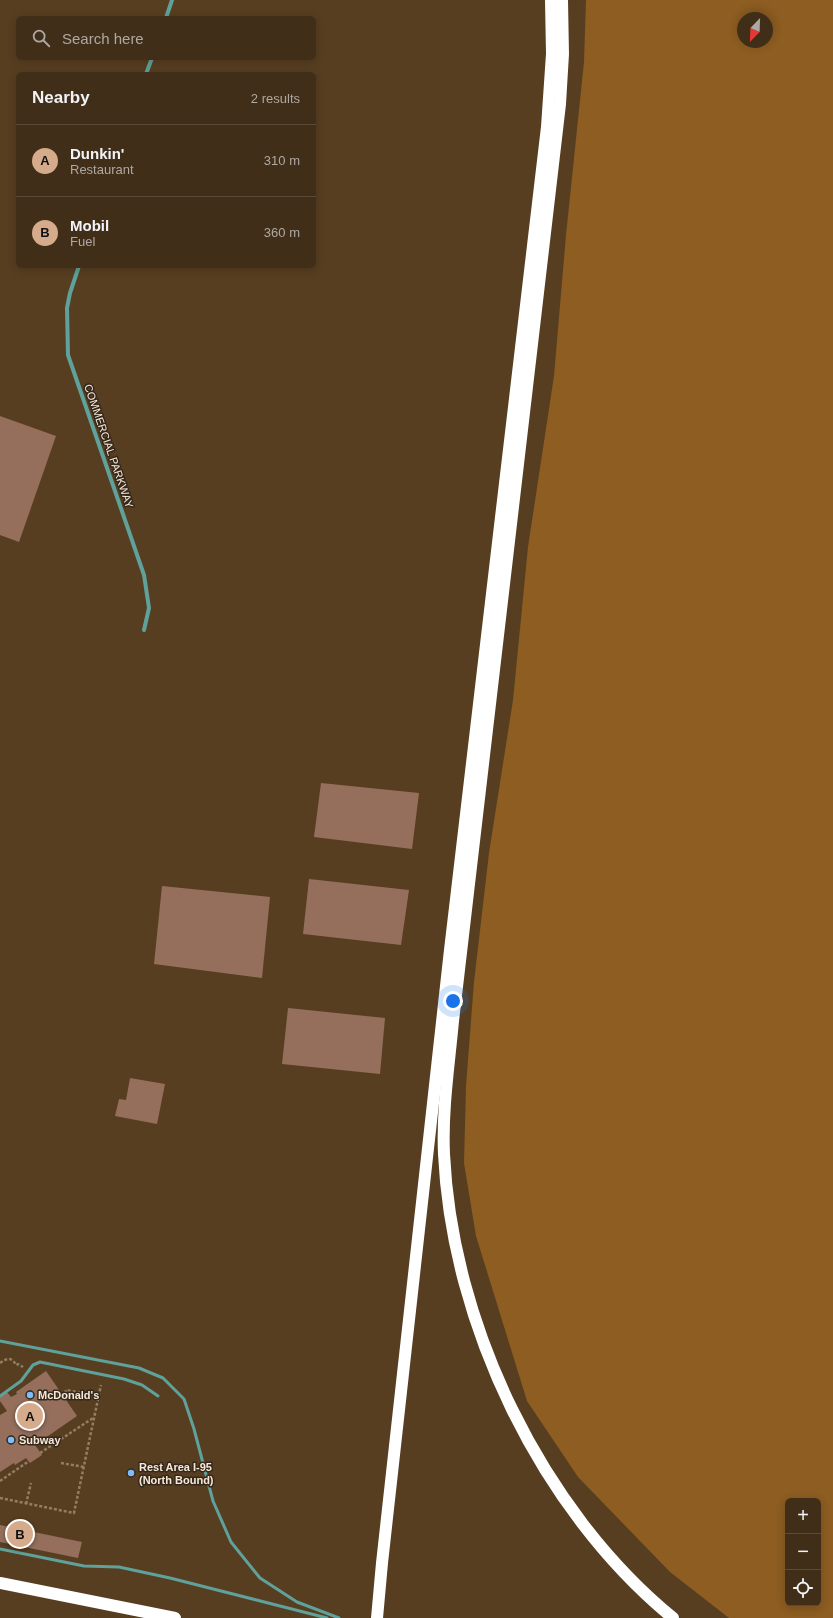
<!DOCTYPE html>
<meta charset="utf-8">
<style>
:root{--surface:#412e19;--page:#483622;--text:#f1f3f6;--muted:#aea8a2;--line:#5a4a38;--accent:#d6ab8b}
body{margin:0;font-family:Arial,sans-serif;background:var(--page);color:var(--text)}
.controls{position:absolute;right:12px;bottom:12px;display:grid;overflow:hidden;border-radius:6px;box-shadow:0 2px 10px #0003}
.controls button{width:36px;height:36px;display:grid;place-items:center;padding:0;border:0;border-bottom:1px solid var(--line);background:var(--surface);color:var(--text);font:20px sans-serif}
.compass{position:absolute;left:737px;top:12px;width:36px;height:36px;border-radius:50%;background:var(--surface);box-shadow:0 2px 10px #0003;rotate:203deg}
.you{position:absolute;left:453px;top:1001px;width:14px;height:14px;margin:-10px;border:3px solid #fff;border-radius:50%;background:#1a73e8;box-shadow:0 0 0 6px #1a73e833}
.badge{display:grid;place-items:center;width:26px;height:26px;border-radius:50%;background:var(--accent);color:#111;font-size:13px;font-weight:700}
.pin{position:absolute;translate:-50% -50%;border:2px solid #fff;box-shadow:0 1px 4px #0006}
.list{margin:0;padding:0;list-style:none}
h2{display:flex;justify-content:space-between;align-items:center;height:52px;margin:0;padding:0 16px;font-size:17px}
h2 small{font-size:13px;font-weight:400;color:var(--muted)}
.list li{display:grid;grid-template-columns:26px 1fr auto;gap:12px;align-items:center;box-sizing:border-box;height:72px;padding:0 16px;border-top:1px solid var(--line)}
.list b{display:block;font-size:15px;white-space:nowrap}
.list p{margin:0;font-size:13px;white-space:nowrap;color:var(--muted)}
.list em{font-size:13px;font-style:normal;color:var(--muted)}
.icon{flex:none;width:22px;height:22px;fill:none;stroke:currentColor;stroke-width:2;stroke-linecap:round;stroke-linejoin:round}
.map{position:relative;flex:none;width:833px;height:1618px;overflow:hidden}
.search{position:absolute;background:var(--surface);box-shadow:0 2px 10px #0003;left:16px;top:16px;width:300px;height:44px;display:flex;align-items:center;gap:10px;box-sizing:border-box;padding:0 14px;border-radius:6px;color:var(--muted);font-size:15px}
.panel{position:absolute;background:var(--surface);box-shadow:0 2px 10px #0003;left:16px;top:72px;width:300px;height:196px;border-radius:6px}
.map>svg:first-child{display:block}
.green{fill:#8d5d21;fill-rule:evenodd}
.building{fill:#956f5c}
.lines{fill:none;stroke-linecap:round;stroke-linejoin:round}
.path{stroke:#937d64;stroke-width:2.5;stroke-dasharray:3 2;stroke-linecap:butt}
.service{stroke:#5fa19b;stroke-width:3}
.minor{stroke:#5fa19b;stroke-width:4}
.motorway{stroke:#fff;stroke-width:12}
.poi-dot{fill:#7fbdfa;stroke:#33281b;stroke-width:1.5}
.labels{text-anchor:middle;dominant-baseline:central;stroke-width:3;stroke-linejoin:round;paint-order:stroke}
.street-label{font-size:11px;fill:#f8e8d7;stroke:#33281b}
.poi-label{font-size:11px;font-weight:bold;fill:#f8e8d7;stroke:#33281b;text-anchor:start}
</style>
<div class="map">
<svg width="833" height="1618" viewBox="0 0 833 1618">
<rect width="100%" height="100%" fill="#573e21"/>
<path class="green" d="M586,0H833V1618H729L670,1572L578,1477L527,1401L476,1236L464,1163L466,1086L474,982L489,853L513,700L528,547L554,376L566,235L584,62ZM743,18H767V42H743ZM788,1501H818V1603H788Z"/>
<g class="building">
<path d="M0,416L56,436L19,542L0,535Z"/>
<path d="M321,783L419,793L412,849L314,837Z"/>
<path d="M309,879L409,890L401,945L303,934Z"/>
<path d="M162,886L270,897L262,978L154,964Z"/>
<path d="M288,1008L385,1018L380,1074L282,1064Z"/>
<path d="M130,1078L165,1084L157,1124L115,1116L119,1099L126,1100Z"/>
<path d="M46,1371L77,1416L35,1445L42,1455L30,1463L26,1458L15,1465L14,1463L0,1472V1415L7,1411L0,1401V1396L7,1392L11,1397L17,1394L16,1392Z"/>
<path d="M0,1525L82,1542L78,1558L0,1542Z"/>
</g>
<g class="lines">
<g class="path">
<path d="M0,1363C7,1358 12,1357 16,1365L18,1364L23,1367"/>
<path d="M64,1398L66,1390L98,1396"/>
<path d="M40,1453L93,1418"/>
<path d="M61,1463L84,1467"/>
<path d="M0,1481L29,1461"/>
<path d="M0,1498L74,1513L101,1385"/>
<path d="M26,1504L31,1483"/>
</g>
<g class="service">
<path d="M0,1341L139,1368L163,1378L184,1399L194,1429L213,1501L231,1542L260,1578L297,1602L339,1618"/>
<path d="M0,1396L21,1381L33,1365L40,1362L124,1379L142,1385L158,1396"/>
<path d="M0,1549L84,1566L119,1567L170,1578L327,1618"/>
</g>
<g class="minor">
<path d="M166,18L172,0"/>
<path d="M146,74L152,58"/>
<path d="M79,266L70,293L67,308L68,355L144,575L149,608L144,630"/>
</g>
<g class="motorway">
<path d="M562,0L563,54L560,104L453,1021C449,1065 442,1110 444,1154C452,1324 541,1510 673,1618"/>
<path d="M0,1583L175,1618"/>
<path d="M377,1618L382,1563L450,950L547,127L552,54L551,0"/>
</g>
</g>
<g class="poi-dot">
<circle cx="30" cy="1395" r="4"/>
<circle cx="11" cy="1440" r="4"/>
<circle cx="131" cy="1473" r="4"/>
</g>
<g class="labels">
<g class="street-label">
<text transform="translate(109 446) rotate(71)">COMMERCIAL PARKWAY</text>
</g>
<g class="poi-label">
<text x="38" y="1395">McDonald's</text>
<text x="19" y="1440">Subway</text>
<text x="139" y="1467">Rest Area I-95<tspan x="139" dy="13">(North Bound)</tspan></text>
</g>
</g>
</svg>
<div class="controls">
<button>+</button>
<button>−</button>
<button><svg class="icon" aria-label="locate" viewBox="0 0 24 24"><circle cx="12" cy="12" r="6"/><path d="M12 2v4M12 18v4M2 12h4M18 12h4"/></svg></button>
</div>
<svg class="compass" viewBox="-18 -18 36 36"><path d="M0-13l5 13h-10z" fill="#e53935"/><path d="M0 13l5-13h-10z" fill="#aea8a2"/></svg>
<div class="you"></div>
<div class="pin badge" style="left:30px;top:1416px">A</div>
<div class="pin badge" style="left:20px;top:1534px">B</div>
<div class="search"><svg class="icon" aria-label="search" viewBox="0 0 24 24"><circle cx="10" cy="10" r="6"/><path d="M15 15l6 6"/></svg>Search here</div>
<section class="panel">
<h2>Nearby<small>2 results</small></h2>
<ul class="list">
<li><span class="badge">A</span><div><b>Dunkin'</b><p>Restaurant</p></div><em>310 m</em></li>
<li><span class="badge">B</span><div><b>Mobil</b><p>Fuel</p></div><em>360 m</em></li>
</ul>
</section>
</div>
